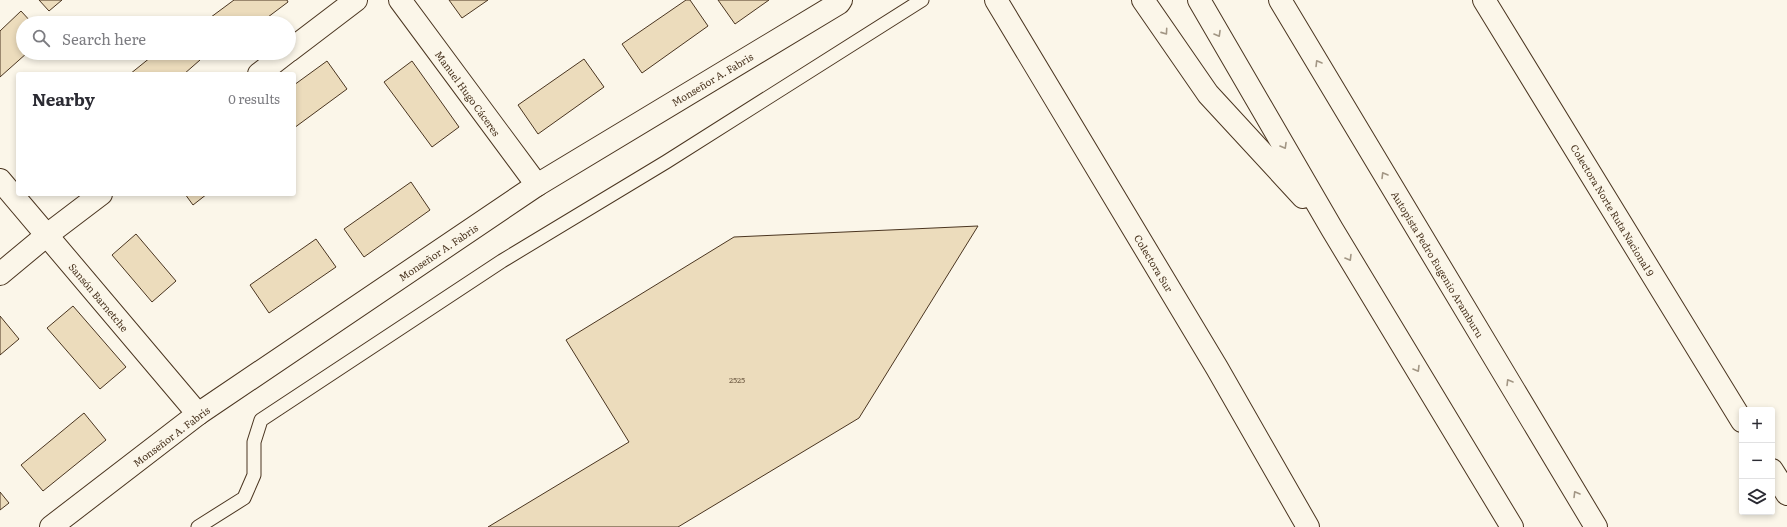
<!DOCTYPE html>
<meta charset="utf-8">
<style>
:root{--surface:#fff;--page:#f2f2f3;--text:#2b2b33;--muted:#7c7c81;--line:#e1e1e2}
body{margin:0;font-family:Literata,serif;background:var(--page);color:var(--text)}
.controls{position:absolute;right:12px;bottom:12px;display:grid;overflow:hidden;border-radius:4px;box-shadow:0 2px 6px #0003}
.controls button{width:36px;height:36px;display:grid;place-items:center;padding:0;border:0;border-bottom:1px solid var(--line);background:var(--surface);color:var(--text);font:20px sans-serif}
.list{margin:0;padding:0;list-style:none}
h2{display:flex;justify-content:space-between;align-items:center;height:52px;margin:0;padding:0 16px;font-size:17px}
h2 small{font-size:13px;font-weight:400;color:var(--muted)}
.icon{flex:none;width:22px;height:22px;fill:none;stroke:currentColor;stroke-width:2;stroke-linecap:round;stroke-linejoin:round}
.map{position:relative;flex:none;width:1787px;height:527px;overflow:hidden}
.search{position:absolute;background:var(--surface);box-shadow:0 2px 6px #0003;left:16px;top:16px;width:280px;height:44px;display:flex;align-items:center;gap:10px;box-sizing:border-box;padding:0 14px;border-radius:22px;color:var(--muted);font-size:15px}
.panel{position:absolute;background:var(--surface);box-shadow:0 2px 6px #0003;left:16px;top:72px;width:280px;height:124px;border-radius:4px}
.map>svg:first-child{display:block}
.building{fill:#ecdcbc;stroke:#4a3520}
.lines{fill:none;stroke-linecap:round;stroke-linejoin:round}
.lane-casing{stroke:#4a3520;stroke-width:15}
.street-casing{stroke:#4a3520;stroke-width:24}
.secondary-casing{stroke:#4a3520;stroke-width:24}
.highway-casing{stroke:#4a3520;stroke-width:24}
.lane{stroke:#fbf6e9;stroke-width:13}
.street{stroke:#fbf6e9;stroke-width:22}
.secondary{stroke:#fbf6e9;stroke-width:22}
.highway{stroke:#fbf6e9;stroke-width:22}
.oneway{stroke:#a29684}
.labels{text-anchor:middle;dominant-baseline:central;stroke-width:3;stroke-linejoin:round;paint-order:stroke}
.number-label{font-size:8px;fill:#725f47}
.street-label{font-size:10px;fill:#4a3520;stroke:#fbf6e9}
</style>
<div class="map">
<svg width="1787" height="527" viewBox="0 0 1787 527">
<rect width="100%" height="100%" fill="#fbf6e9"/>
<g class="building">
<path d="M39,0H62L49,11Z"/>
<path d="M234,0H287L288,2L260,23H203Z"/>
<path d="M449,0H488L462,18Z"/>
<path d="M686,0H690L708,26L642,73L622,44Z"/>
<path d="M718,0H769L735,24Z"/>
<path d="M21,11L32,23H23V53H27L0,77V31Z"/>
<path d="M156,53H194L200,60L184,74H130Z"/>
<path d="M584,59L604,87L538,134L518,105Z"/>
<path d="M327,61L347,89L294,128V85Z"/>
<path d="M412,61L459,127L432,147L384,82Z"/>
<path d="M411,182L430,210L364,257L344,229Z"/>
<path d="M185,194H207L193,205Z"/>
<path d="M978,226L859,418L678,527H488L629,442L566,340L734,237Z"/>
<path d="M136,234L176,281L152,302L112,255Z"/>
<path d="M316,239L336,267L269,313L250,285Z"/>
<path d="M73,306L126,367L100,389L47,328Z"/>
<path d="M0,316L19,339L0,355Z"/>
<path d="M84,413L106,440L43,491L21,465Z"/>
<path d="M0,492L9,503L0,510Z"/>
</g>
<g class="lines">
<defs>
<path id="lane" d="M198,527L244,498L254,475V442L261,420L502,261L666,162L922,0"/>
<g id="street">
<path d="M400,0L537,185"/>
<path d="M289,51L356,0"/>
<path d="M259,74L286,53"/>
<path d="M0,180L198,414"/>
<path d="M0,274L47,235L101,194"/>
<path d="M51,527L198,414L537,185L839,3L841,0"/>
</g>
<g id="secondary">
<path d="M996,0L1217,368L1308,527"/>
<path d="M1484,0L1742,421"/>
<path d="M1772,470L1787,494"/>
</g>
<g id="highway">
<path d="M1143,0L1208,94L1303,197"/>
<path d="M1199,0L1332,229L1512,527"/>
<path d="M1280,0L1596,527"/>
</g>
</defs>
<use href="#lane" class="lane-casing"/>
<use href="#street" class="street-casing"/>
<use href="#secondary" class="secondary-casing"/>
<use href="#highway" class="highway-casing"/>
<use href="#lane" class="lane"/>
<use href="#street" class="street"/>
<use href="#secondary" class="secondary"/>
<use href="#highway" class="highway"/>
</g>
<defs><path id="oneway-chevron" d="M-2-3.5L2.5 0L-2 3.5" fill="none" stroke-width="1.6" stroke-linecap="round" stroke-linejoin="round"/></defs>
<g class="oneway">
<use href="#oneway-chevron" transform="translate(1165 32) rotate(55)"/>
<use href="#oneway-chevron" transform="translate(1218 34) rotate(60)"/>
<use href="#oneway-chevron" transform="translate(1318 63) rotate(-121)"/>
<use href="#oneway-chevron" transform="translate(1284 146) rotate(60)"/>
<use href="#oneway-chevron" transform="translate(1384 175) rotate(-121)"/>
<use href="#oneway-chevron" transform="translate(1349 258) rotate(59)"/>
<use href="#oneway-chevron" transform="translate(1417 369) rotate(59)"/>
<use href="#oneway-chevron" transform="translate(1509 382) rotate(-121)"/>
<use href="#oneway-chevron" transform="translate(1576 494) rotate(-121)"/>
</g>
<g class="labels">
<g class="number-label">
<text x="737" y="379">2525</text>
</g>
<g class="street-label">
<text transform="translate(712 79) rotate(-31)">Monseñor A. Fabris</text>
<text transform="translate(468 93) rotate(54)">Manuel Hugo Cáceres</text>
<text transform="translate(1613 210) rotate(59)">Colectora Norte Ruta Nacional 9</text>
<text transform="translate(438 252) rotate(-34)">Monseñor A. Fabris</text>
<text transform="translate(1154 263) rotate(59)">Colectora Sur</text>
<text transform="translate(1438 264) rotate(59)">Autopista Pedro Eugenio Aramburu</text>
<text transform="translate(99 297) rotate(50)">Sansón Barnetche</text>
<text transform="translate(171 436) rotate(-37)">Monseñor A. Fabris</text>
</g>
</g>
</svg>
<div class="controls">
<button>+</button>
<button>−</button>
<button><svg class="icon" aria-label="layers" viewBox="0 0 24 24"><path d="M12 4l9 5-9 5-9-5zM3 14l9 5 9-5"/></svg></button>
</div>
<div class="search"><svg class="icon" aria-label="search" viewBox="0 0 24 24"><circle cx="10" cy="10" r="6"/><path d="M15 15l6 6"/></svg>Search here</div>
<section class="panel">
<h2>Nearby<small>0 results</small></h2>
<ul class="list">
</ul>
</section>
</div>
